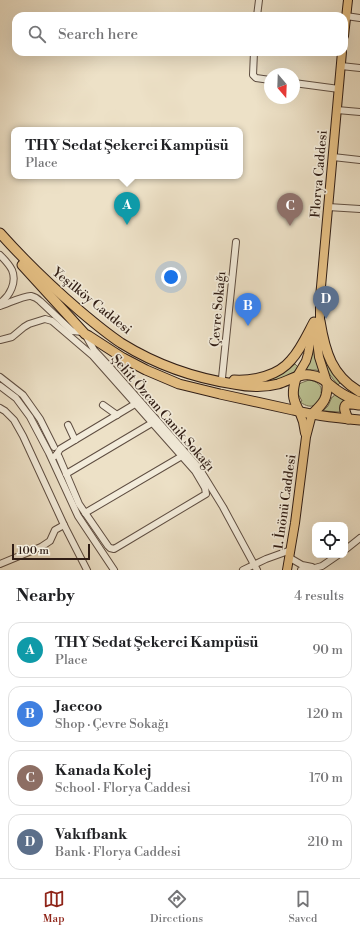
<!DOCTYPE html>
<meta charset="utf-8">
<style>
:root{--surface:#fff;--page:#f6f6f6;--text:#202124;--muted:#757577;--line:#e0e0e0;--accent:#8f2418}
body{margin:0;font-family:"Libre Bodoni",serif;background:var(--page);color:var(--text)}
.controls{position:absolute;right:12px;bottom:12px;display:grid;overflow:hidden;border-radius:8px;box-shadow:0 4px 16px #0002}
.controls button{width:36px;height:36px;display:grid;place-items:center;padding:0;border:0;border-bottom:1px solid var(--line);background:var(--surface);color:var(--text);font:20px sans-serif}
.compass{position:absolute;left:264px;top:68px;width:36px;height:36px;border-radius:50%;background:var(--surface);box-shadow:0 4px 16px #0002;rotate:161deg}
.scale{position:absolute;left:12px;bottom:10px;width:78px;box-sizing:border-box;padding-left:4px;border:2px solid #301d15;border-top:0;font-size:11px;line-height:14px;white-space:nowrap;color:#301d15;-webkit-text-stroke:3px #f3ecdb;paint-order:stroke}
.you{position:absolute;left:171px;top:277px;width:14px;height:14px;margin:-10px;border:3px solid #fff;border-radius:50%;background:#1a73e8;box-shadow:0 0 0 6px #1a73e833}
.badge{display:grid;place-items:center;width:26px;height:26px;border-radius:50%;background:var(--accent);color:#fff;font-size:13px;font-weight:700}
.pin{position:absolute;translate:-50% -33px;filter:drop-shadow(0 1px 2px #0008)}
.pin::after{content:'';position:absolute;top:21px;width:14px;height:12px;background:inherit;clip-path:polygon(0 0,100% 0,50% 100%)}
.popup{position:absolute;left:11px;top:127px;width:232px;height:52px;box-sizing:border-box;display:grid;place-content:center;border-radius:8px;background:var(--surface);filter:drop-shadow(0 1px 3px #0005);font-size:13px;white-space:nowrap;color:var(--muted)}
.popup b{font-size:15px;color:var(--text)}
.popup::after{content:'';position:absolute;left:50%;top:100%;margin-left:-8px;border:8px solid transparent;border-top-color:var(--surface)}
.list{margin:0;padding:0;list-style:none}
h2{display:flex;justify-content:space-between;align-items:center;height:52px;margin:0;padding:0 16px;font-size:17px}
h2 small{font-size:13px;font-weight:400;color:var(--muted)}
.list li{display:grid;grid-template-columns:26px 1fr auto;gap:12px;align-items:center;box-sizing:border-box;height:56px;margin:0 8px 8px;padding:0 8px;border:1px solid var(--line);border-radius:12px}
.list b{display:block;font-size:15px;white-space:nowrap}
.list p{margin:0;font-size:13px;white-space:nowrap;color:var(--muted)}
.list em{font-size:13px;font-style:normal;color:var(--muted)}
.icon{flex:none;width:22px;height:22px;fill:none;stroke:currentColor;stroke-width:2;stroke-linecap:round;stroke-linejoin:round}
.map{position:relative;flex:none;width:360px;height:570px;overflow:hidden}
.search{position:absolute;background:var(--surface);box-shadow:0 4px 16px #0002;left:12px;right:12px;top:12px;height:44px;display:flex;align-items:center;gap:10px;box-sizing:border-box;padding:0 14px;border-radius:12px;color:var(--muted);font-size:15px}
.sheet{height:308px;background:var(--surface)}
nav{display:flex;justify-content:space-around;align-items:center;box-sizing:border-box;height:56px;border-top:1px solid var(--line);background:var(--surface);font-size:11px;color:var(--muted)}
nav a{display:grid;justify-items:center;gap:2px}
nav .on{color:var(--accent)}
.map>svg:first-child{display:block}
.green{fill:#bbc293;stroke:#767054}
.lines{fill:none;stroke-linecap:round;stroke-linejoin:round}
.minor-casing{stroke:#5f4e42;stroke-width:8}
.major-casing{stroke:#301d15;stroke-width:10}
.highway-casing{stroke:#301d15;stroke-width:11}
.minor{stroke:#f3ecdb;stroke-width:6}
.major{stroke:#e6c084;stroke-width:8}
.highway{stroke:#e6c084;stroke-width:9}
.labels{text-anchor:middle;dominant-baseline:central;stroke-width:3.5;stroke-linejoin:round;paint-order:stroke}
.street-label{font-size:13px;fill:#301d15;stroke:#f3ecdb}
</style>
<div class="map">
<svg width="360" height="570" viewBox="0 0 360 570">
<rect width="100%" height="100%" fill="#ede1c7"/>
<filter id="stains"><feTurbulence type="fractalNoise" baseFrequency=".005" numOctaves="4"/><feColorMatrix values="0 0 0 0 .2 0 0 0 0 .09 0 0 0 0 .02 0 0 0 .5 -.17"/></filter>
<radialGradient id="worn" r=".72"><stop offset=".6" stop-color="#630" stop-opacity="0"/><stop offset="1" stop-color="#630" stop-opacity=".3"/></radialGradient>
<g class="green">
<path d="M315,339L321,372L316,370H308L305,367C311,358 313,350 315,339Z"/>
<path d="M321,344L341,382L338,385C325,370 323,363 321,344Z"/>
<path d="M295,364L299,368C284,380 274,381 255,384C270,379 283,375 295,364Z"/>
<path d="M309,380C316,381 323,385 321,393L323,394C318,404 313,411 300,402L302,401L298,394V387H297L301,383Z"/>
<path d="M335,394L346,401L341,405L340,412L323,411L328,406L332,397H333Z"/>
</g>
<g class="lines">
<defs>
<g id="minor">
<path d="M257,16L259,0"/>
<path d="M346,16L360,18"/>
<path d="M254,52L253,75L256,78L270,80"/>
<path d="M341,66L360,68"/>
<path d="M294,83L339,89"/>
<path d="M337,110L360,112"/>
<path d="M333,157L360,160"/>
<path d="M328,207L360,209"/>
<path d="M0,255C4,259 9,264 12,270C17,282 10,296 0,303"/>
<path d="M0,306C7,304 25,295 31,296C35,297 37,298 40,301L72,331L83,332"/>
<path d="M85,334L94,350L109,366L199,468L223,507L257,570"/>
<path d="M0,340L12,337L24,327L29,324L45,319L52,321L93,356L195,471L205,488L206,494L114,549L110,548L108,546L79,504L59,457L57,454"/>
<path d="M0,377L23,395L40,419L54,447"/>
<path d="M222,378L236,242"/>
<path d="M0,386L16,398L30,417L49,453L78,516L114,570"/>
<path d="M103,405L117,415"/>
<path d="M0,408L5,411L14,420L23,436L64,525L87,570"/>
<path d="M68,425L75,440"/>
<path d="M55,456L57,454L60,449L135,404"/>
<path d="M66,474L152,423"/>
<path d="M85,513L182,456"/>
<path d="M345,550L360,538"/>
<path d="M290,558L302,565L312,567"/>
<path d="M0,564L41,547L50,541L55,530L64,525"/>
<path d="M243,570L266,559L291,550"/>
<path d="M301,570L315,568L322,566L338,555"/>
</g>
<g id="major">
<path d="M344,36L348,0"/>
<path d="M296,378L306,361L308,354L314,324"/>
<path d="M327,382L319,357L318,349V337L320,321V298L342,52"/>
<path d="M299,411L303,422L305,433"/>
<path d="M287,570L295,523L306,437L312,414"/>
</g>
<g id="highway">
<path d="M0,233C25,261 51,286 80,311C93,322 106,333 121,343C155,364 193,378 234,384C249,387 263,388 278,384C288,381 300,373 310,375C322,376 329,385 338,391C345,396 352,399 360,402"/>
<path d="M22,265L85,334L89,336L123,358L146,370L179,384L220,394L293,410C315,416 337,418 360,420"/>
<path d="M320,321C325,352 332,376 360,392"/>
<path d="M296,378C292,392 292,398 299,411"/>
<path d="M234,380C254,381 278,376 291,360C301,349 307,335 314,322"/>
<path d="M312,414C324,403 328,398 327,382"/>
<path d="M348,419C342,405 343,402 359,405"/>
</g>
</defs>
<use href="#minor" class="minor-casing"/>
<use href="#major" class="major-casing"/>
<use href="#highway" class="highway-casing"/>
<use href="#minor" class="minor"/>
<use href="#major" class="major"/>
<use href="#highway" class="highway"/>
</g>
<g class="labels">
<g class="street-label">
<text transform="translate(319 174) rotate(-85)">Florya Caddesi</text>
<text transform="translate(92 301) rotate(39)">Yeşilköy Caddesi</text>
<text transform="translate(218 309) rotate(-85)">Çevre Sokağı</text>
<text transform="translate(163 413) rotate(49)">Şehit Özcan Canik Sokağı</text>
<text transform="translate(285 502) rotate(-82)">1. İnönü Caddesi</text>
</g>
</g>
<rect width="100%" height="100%" filter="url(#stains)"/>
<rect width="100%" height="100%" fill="url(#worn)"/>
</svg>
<div class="controls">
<button><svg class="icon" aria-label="locate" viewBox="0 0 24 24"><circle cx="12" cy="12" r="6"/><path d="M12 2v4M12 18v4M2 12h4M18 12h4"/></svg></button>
</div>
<svg class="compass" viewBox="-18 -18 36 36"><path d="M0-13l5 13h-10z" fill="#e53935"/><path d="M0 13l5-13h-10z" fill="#757577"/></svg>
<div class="scale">100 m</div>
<div class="you"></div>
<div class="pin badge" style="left:127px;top:225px;background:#0f9aa8">A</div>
<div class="popup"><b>THY Sedat Şekerci Kampüsü</b>Place</div>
<div class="pin badge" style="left:248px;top:326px;background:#3f7fe0">B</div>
<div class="pin badge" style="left:290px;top:226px;background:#8d6e63">C</div>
<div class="pin badge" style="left:326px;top:319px;background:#5c6f8a">D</div>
<div class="search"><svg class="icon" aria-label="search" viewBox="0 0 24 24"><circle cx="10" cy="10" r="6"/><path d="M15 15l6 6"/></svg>Search here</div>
</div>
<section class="sheet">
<h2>Nearby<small>4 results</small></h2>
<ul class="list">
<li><span class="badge" style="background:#0f9aa8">A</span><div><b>THY Sedat Şekerci Kampüsü</b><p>Place</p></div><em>90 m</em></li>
<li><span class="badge" style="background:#3f7fe0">B</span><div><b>Jaecoo</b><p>Shop · Çevre Sokağı</p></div><em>120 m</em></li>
<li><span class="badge" style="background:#8d6e63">C</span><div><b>Kanada Kolej</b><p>School · Florya Caddesi</p></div><em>170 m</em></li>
<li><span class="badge" style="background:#5c6f8a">D</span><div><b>Vakıfbank</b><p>Bank · Florya Caddesi</p></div><em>210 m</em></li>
</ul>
</section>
<nav>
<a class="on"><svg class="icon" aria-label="map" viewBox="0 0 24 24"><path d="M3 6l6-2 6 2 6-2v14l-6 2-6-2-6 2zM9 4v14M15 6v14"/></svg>Map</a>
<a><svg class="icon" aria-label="directions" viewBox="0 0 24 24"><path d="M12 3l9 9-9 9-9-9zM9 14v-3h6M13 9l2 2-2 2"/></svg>Directions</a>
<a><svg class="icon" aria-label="saved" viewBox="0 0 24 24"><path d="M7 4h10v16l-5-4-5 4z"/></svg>Saved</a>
</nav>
